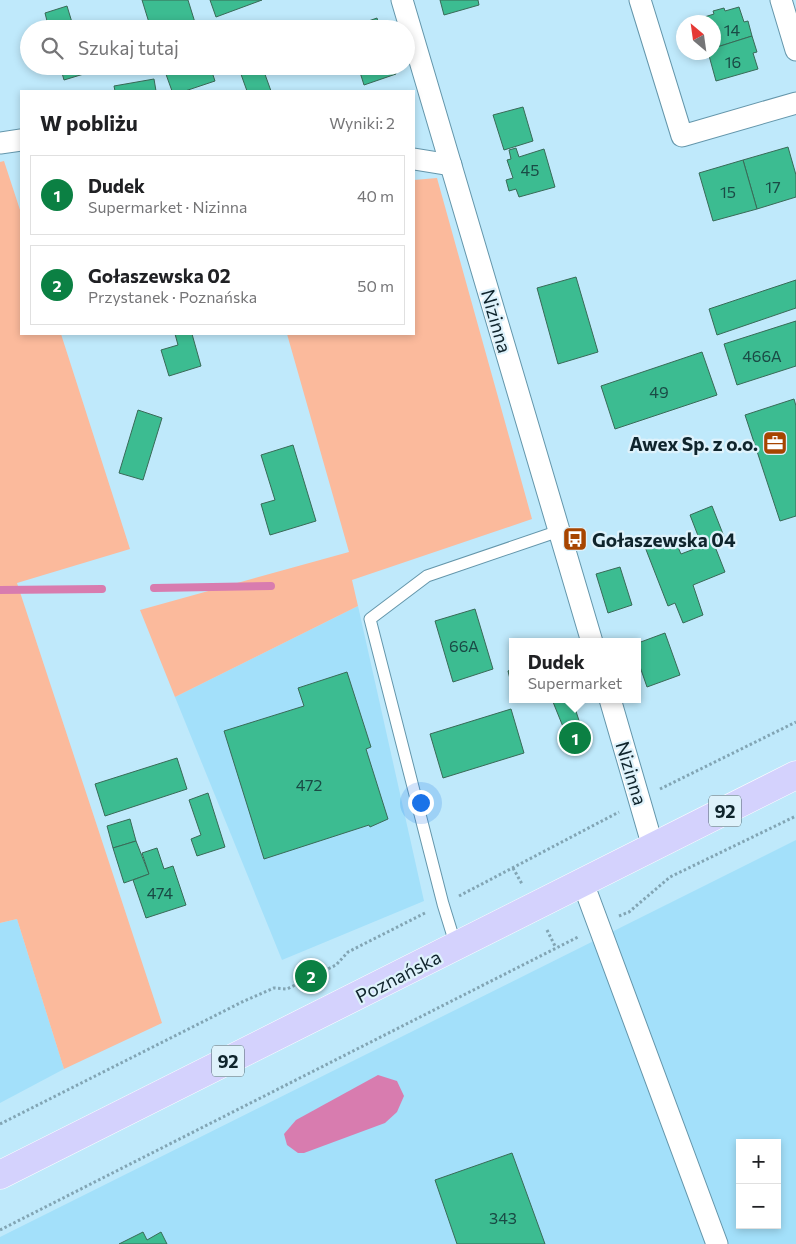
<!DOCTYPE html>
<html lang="pl">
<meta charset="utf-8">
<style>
:root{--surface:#fff;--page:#f6f6f6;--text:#202124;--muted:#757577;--line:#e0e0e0;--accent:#0b8043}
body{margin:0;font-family:Commissioner,sans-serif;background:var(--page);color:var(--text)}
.controls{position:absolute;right:15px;bottom:15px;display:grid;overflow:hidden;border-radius:0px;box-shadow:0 2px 8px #0003}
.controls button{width:45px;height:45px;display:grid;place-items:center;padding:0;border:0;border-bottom:1px solid var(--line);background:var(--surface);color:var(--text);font:25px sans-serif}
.compass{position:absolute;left:676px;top:15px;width:45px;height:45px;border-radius:50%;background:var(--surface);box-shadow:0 2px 8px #0003;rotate:331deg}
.you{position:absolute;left:420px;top:802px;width:18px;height:18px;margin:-12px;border:4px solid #fff;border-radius:50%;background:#1a73e8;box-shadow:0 0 0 8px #1a73e833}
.badge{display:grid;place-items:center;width:32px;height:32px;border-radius:50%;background:var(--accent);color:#fff;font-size:16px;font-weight:700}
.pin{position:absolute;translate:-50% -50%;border:2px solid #fff;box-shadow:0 1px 5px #0006}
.popup{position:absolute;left:509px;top:638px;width:132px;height:65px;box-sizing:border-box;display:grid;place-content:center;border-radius:0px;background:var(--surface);filter:drop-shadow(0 1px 4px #0005);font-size:16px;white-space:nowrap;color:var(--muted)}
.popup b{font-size:19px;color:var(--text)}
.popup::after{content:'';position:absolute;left:50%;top:100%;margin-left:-10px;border:10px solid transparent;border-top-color:var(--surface)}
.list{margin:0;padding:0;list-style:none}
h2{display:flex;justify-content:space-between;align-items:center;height:65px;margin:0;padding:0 20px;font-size:21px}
h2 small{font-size:16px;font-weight:400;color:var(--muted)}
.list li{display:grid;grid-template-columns:32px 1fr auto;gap:15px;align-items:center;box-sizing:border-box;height:80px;margin:0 10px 10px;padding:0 10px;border:1px solid var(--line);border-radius:0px}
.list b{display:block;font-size:19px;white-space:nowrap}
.list p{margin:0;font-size:16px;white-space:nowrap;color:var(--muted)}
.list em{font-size:16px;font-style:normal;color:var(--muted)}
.icon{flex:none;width:28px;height:28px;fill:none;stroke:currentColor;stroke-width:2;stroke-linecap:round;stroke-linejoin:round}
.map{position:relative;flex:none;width:796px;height:1244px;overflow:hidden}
.search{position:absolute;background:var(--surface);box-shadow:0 2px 8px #0003;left:20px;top:20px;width:395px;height:55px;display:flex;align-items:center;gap:12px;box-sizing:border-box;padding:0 18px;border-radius:28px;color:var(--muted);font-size:19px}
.panel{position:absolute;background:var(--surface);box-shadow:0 2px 8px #0003;left:20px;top:90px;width:395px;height:245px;border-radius:0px}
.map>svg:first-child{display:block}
.built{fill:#a3e0fa;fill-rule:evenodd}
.green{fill:#fbba9c}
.water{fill:#d87caf}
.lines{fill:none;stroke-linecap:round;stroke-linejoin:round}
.stream{stroke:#d87caf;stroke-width:8}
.building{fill:#3cbc91;stroke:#396a57}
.lane-casing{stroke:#6496ab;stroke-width:13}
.street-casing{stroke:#6496ab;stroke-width:23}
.primary-casing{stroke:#fff;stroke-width:29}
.path{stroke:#82a5b4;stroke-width:3;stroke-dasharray:2.5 2.5;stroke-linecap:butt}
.lane{stroke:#fff;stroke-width:11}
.street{stroke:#fff;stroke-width:21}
.primary{stroke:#d4d2fd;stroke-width:28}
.labels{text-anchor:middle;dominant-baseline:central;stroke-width:4.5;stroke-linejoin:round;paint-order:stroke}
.number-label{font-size:16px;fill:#1a4a45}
.shield{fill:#def2fb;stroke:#4d626a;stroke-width:1}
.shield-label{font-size:18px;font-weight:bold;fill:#0f242c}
.street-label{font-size:19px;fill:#0f242c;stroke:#def2fb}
.poi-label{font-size:19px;font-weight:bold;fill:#0f242c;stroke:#def2fb;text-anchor:end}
</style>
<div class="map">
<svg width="796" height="1244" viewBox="0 0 796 1244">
<rect width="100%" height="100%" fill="#bfe9fb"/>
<g class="built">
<path d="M358,606L424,901L282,960L175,697Z"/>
<path d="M796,840V1244H0V1237ZM740,1143H777V1225H740Z"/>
<path d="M17,919L64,1069L0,1103V923Z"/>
</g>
<g class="green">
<path d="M4,161L21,213V334H61L130,549L17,583L162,1023L64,1069L17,919L0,923V162Z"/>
<path d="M437,178L532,519L352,580L358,606L175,697L140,610L349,552L287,334H414V180Z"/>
</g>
<path class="water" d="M378,1075L397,1081L404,1096L397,1112L385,1123L304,1153H298L287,1145L284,1134L296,1120Z"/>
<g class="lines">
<g class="stream">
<path d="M154,588L271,586"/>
<path d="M0,590L102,589"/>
</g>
</g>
<g class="building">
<path d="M142,0H188L197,29H151Z"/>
<path d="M210,0H262L216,17Z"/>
<path d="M440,0H478L479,5L444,15Z"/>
<path d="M67,6L74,29H49L45,13Z"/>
<path d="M739,7L744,22L748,21L752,36L714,48V22H699L698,19L714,14L713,11L724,8L725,11Z"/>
<path d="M377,18L380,29H346Z"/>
<path d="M752,36L757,52L753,53L758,69L716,81L708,52H714V48Z"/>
<path d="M60,66H85L87,73L64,80Z"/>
<path d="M163,66H210L215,81L185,91H172Z"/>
<path d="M238,66H262L271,91H247Z"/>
<path d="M358,66H393L396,74L364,85Z"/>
<path d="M154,79L156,91H115L114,86Z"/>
<path d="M523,107L533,141L504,150L493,115Z"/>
<path d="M788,147L796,175V197L757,209L743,160Z"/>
<path d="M516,148L519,157L544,149L555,187L519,197L516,189L509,191L506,180L513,178L507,160L511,159L509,150Z"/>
<path d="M743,160L757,209L713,221L699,173Z"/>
<path d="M576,277L598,352L558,364L537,288Z"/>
<path d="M796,280V308L717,335L709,309Z"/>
<path d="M796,321V366L737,385L724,344Z"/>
<path d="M175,334H192L201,366L169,376L161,350L178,345Z"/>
<path d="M702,352L717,395L615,429L601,386Z"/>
<path d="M794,399L796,406V516L780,521L745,415Z"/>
<path d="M138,410L162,418L143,480L119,473Z"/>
<path d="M293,445L316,521L270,535L261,504L275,500L261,455Z"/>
<path d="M712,506L725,539L714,544L725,572L693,585L703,615L683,623L675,603L668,606L645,547L673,536L681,554L702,546L690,515Z"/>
<path d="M620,567L632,605L608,613L596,574Z"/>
<path d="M475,609L493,669L453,682L435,621Z"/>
<path d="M665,633L680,675L647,687L638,661V643Z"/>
<path d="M512,669V687L508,671Z"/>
<path d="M347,672L371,747L366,749L388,819L370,827L369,825L264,859L224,731L304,706L298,688Z"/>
<path d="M561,699H572L585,739L570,744L553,702Z"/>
<path d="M511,709L524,753L443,778L430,734Z"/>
<path d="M177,758L187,789L105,816L95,784Z"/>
<path d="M208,793L225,847L197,856L191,839L201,835L189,800Z"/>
<path d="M130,819L136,841L113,848L107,826Z"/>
<path d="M136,841L149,874L124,883L113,848Z"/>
<path d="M157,848L164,869L173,866L186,905L146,918L133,880L149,874L142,853Z"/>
<path d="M512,1153L545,1244H457L435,1180Z"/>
<path d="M143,1232L147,1240L161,1232L167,1244H119Z"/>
</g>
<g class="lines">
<defs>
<path id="lane" d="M456,946L443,904L370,619L427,576L559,531"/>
<g id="street">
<path d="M402,0L592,642"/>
<path d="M640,0L682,136L796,103"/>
<path d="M781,0L796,50"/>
<path d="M0,143L21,140"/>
<path d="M414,159L451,165"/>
<path d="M610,699L653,847"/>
<path d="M583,883L717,1244"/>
</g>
<path id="primary" d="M0,1175L796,775"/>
</defs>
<use href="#lane" class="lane-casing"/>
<use href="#street" class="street-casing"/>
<use href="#primary" class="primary-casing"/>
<g class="path">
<path d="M660,789L796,722"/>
<path d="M513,868L522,884"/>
<path d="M459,896L619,812"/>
<path d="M619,916L629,912L670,877L796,816"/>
<path d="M547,930L556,948"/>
<path d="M0,1124L244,1001L274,988L287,989L336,965L348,952L427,912"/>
<path d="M0,1230L578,937"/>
</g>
<use href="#lane" class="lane"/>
<use href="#street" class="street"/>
<use href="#primary" class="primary"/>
</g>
<defs>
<symbol id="office-square" viewBox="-11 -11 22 22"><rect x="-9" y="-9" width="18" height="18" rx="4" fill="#a74500" stroke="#def2fb"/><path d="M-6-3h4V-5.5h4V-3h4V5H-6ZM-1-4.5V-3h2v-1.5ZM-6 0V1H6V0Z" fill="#fff"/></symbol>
<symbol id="bus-square" viewBox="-11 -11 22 22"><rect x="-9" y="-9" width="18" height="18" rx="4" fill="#a74500" stroke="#def2fb"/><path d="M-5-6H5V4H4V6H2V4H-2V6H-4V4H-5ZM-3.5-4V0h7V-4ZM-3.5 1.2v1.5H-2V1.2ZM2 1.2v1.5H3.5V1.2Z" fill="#fff"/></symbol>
</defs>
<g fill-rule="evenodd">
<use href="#office-square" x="761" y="429" width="28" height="28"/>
<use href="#bus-square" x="561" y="525" width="28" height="28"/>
</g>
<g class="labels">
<g class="number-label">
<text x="732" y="29">14</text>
<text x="733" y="61">16</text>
<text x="530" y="169">45</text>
<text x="773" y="186">17</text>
<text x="728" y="191">15</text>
<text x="762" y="355">466A</text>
<text x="659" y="391">49</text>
<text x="464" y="645">66A</text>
<text x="309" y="784">472</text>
<text x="160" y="892">474</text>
<text x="503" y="1217">343</text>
</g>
<g class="shield">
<rect x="709" y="795.5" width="32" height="31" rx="4"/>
<rect x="212" y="1045.5" width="32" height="31" rx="4"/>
</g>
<g class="shield-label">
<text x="725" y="811">92</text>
<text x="228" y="1061">92</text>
</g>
<g class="street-label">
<text transform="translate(497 321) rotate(74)">Nizinna</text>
<text transform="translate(632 773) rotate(73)">Nizinna</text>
<text transform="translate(398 976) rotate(-27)">Poznańska</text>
</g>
<g class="poi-label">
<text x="758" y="443">Awex Sp. z o.o.</text>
<text x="592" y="539" text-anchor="start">Gołaszewska 04</text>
</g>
</g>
</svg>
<div class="controls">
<button>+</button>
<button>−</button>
</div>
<svg class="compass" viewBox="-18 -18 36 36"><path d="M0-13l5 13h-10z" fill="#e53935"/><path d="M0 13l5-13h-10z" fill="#757577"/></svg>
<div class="you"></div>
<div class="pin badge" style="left:575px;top:738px">1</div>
<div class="popup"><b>Dudek</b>Supermarket</div>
<div class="pin badge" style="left:311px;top:976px">2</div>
<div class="search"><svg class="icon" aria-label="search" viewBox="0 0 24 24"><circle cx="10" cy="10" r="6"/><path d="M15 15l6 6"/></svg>Szukaj tutaj</div>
<section class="panel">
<h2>W pobliżu<small>Wyniki: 2</small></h2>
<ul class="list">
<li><span class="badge">1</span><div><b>Dudek</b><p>Supermarket · Nizinna</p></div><em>40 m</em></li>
<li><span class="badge">2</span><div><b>Gołaszewska 02</b><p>Przystanek · Poznańska</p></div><em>50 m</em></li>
</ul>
</section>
</div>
